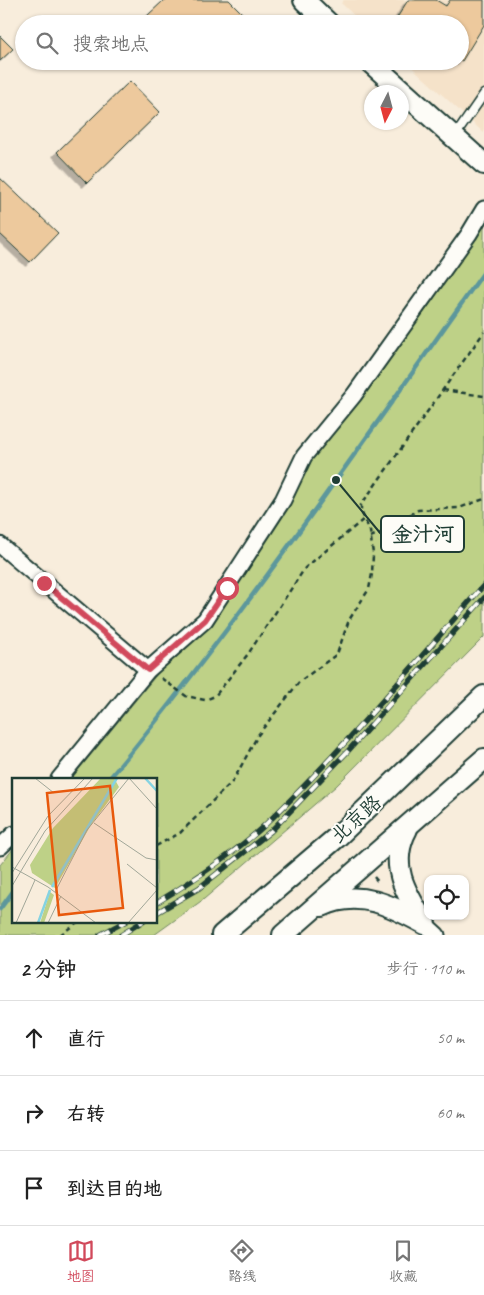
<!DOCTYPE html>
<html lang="zh">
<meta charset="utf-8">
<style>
:root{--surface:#fff;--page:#f6f6f6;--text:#222;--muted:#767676;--line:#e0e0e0;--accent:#d1495b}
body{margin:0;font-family:Caveat,"LXGW WenKai TC",sans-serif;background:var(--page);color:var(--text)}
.controls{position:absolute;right:15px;bottom:15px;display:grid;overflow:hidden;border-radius:10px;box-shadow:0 1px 4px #0004}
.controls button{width:45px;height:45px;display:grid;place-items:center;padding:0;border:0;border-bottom:1px solid var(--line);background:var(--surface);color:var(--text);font:25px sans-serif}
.compass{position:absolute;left:364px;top:85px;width:45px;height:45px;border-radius:50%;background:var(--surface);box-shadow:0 1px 4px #0004;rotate:186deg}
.stop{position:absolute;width:15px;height:15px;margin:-11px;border:4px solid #d1495b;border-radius:50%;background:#fff}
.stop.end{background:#d1495b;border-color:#fff;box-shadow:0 1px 5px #0008}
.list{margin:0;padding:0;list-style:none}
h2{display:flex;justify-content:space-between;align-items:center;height:65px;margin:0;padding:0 20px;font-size:21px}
h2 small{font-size:16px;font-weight:400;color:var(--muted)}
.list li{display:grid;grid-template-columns:32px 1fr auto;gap:15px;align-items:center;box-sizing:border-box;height:75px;padding:0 20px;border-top:1px solid var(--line)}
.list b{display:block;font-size:19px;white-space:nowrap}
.list em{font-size:16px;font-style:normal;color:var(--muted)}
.icon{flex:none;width:28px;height:28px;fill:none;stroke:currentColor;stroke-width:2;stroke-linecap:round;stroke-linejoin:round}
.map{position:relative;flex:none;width:484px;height:935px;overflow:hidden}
.search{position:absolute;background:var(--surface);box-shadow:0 1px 4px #0004;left:15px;right:15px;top:15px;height:55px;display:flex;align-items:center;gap:12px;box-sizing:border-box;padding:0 18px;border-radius:28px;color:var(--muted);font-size:19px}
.sheet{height:290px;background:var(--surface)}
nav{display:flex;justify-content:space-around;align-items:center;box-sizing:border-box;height:70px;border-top:1px solid var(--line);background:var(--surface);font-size:14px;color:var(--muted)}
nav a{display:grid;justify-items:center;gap:2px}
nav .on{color:var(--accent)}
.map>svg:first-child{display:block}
.built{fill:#f5e2c9}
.green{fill:#bed187;stroke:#6e875e}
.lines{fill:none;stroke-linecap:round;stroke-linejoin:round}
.stream{stroke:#5c979c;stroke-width:4.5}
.building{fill:#edc99d;stroke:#1f3d34;filter:url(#shadow)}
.lane-casing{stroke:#1f3d34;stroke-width:11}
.street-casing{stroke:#1f3d34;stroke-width:19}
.secondary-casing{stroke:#1f3d34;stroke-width:24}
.path{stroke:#1f3d34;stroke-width:2.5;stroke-dasharray:5 4;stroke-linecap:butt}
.lane{stroke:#fdfcf7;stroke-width:8}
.street{stroke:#fdfcf7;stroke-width:15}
.secondary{stroke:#fdfcf7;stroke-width:20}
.rail-casing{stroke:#1f3d34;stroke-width:5.5}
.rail{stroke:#fdfcf7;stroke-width:4;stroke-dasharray:11;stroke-linecap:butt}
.route{stroke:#d1495b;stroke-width:6}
.labels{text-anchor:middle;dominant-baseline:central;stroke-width:4;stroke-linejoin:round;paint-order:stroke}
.street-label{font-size:20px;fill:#1f3d34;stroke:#fdfcf7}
.inset-river{fill:none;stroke:#85d3e2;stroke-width:2.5}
.inset-road{fill:none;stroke:#a1a799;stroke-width:1}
.view{fill:#e8590c;fill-opacity:0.15;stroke:#e8590c;stroke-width:2.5}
.inset-edge{fill:none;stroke:#1f3d34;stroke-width:2.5}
.leader{fill:none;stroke:#1f3d34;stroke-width:2}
.callout-dot{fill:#1f3d34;stroke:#fdfcf7;stroke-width:2}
.callout{fill:#fdfcf7;stroke:#1f3d34;stroke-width:2}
.callout-label{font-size:21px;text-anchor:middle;font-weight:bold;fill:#1f3d34}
</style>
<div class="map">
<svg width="484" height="935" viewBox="0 0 484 935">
<defs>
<filter id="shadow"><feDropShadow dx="-4.5" dy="4.5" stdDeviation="0" flood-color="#0004"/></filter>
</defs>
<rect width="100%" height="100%" fill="#f8eddc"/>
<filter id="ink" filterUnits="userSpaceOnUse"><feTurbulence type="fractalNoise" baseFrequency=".02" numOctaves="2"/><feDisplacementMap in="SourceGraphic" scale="10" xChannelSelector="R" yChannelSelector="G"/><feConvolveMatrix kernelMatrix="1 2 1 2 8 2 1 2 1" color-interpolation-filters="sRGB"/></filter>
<g filter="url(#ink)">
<path class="built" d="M344,0H484V133L405,61H460V24H363L341,3Z"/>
<path class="green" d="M484,224V637L336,786L204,899L154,935H0V865L14,848V921H156V779H71L172,656L306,465L428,307Z"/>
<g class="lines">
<g class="stream">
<path d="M109,779C243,617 362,443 484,272"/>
<path d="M0,909L14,890"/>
</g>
</g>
<g class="building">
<path d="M164,0H229L253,24H195L192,20L189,24H155L147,16Z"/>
<path d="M408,0H436L446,6L450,0H484V25L462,61L460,60V24H399L395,21Z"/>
<path d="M0,36L13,49L0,61Z"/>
<path d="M130,81L160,112L87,183L57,152Z"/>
<path d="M0,178L58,233L30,262L0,234Z"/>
</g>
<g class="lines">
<defs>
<path id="lane" d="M455,136L484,94"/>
<g id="street">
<path d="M0,545L148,670"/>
<path d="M59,779L148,670L205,620L283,500L304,456L354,395L469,234L484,209"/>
<path d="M0,847L14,834"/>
<path d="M425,924L437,935"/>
</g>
<g id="secondary">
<path d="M304,0L329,24"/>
<path d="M369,61L484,164"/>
<path d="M407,829C388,864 405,892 424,922"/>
<path d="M322,906C359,888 392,906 425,924"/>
<path d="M222,935L336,838L484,696"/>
<path d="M283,935L484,759"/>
</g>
</defs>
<use href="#lane" class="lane-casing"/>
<use href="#street" class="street-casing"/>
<use href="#secondary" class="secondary-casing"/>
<g class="path">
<path d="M443,390L484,396"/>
<path d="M370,537L381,533L418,510L459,508L484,499"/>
<path d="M161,678L186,696L205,700L215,696L248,654L305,568L364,519"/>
<path d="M156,846L180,833L233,781L258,735L299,682L337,654L349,620L369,589L372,574L373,554L370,531L361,511V505L484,332"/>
<path d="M374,877L379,883"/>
<path d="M60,935L79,921"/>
</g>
<use href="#lane" class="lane"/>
<use href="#street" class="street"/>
<use href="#secondary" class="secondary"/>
<defs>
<g id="rail">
<path d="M156,903C194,880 234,854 267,823C344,749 413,665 484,585"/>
<path d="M156,913L199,888L271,831L348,751L484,598"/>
<path d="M100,935L126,921"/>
<path d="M121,935L143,921"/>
</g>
</defs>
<use href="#rail" class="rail-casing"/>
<use href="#rail" class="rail"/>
</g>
</g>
<g class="lines" filter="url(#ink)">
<path class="route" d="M44,583L148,670L205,620L227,588"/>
</g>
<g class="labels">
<g class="street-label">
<text transform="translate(356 819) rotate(-42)">北京路</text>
</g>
</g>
<g transform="translate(12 778)">
<rect width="145" height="145" fill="#f8eddc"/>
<path d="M89,0H102L107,9L79,47L43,110L20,95L18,87L41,50ZM38,114L42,117L32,145H28Z" fill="#bed187"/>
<path class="inset-river" d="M133,0L145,13M40,109L105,0M26,145L38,112"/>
<path class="inset-road" d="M23,0L42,15M117,0L145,31M82,45L134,80L145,82M115,86L145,110M0,89L36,109L84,145M0,95L36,38L73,0M0,108L33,53L81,0M43,114L75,52L117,0M4,145L23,102M36,145L49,118M116,145L145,112"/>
<path class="view" d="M98,8L111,130L47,137L35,15Z"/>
<rect width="145" height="145" class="inset-edge"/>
</g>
<path class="leader" d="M336 480L381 534"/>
<circle class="callout-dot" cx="336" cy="480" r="5"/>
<rect class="callout" x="381" y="516" width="83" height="36" rx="5"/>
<g class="callout-label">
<text x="423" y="541">金汁河</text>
</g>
</svg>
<div class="controls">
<button><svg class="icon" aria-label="locate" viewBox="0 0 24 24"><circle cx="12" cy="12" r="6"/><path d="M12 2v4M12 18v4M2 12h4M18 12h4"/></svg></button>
</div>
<svg class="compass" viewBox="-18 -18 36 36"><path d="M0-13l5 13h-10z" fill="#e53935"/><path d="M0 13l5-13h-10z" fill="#767676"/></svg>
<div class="stop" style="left:227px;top:588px"></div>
<div class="stop end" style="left:44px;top:583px"></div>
<div class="search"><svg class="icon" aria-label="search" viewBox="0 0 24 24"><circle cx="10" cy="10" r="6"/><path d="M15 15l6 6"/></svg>搜索地点</div>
</div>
<section class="sheet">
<h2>2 分钟<small>步行 · 110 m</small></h2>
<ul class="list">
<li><svg class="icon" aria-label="ahead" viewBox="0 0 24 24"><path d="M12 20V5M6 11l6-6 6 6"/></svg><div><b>直行</b></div><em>50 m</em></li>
<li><svg class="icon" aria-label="right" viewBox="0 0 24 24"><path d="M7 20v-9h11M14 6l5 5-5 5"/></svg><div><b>右转</b></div><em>60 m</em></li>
<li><svg class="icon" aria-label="arrive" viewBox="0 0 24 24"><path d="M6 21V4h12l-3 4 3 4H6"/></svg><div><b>到达目的地</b></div></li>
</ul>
</section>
<nav>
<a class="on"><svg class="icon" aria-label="map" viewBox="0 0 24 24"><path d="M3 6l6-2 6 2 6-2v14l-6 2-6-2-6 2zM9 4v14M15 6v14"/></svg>地图</a>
<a><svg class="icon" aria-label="directions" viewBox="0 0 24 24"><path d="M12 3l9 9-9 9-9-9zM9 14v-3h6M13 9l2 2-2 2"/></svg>路线</a>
<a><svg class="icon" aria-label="saved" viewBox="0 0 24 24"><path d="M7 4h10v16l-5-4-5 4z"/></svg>收藏</a>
</nav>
